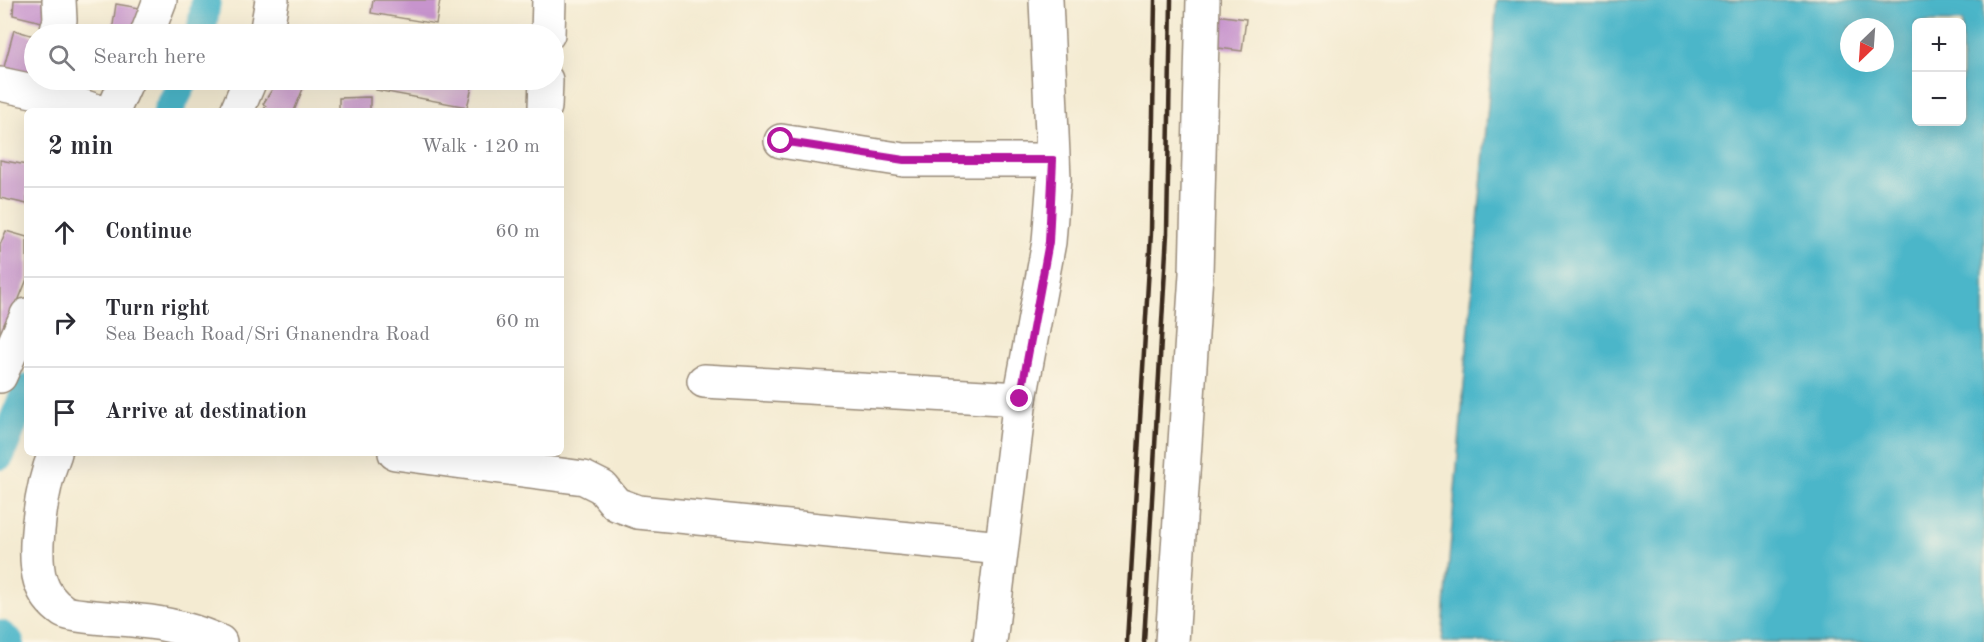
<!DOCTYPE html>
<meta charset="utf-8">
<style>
:root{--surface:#fff;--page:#f7f7f7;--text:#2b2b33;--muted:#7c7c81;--line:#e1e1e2}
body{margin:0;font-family:"Old Standard TT",serif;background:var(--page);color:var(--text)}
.controls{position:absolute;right:18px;top:18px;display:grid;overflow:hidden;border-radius:9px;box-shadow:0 6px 24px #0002}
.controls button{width:54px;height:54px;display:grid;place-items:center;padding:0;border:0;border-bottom:2px solid var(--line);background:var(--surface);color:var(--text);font:30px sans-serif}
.compass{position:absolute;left:1840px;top:18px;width:54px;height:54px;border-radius:50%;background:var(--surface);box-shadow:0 6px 24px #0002;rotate:205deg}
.stop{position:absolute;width:18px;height:18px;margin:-14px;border:4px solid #b5179e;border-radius:50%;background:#fff}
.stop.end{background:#b5179e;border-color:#fff;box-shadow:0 2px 6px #0008}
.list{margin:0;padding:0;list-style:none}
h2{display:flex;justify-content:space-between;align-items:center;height:78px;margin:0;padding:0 24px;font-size:26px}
h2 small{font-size:20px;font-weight:400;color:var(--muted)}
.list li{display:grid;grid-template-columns:39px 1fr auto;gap:18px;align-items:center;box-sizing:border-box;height:90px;padding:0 24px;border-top:2px solid var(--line)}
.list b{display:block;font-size:22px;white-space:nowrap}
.list p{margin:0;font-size:20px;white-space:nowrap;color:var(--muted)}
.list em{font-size:20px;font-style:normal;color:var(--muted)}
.icon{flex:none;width:33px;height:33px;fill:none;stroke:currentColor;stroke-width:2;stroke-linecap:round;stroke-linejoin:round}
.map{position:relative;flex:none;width:1984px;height:642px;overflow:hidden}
.search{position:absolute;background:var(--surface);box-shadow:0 6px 24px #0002;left:24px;top:24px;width:540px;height:66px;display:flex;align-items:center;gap:15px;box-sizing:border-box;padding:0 21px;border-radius:33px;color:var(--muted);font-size:22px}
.panel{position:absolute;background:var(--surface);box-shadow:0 6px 24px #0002;left:24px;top:108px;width:540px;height:348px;border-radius:9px}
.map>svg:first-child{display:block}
.water{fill:#4cb6c9;stroke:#447074;stroke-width:1.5;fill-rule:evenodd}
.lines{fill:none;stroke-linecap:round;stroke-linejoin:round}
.canal{stroke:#4cb6c9;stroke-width:30}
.building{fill:#c794cd}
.minor-casing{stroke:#988a78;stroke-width:36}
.minor{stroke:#fff;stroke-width:33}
.rail{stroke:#3b2a1e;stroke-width:4.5}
.route{stroke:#b5179e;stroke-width:8}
</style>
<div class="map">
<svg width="1984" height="642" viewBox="0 0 1984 642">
<rect width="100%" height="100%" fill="#fcf5e5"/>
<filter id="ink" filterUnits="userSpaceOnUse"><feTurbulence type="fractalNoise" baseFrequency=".0167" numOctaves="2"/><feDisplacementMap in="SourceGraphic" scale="12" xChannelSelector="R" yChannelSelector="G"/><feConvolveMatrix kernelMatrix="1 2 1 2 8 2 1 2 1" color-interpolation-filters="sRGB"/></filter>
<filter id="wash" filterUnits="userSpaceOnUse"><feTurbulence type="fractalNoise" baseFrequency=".008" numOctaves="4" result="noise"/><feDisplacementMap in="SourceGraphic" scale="24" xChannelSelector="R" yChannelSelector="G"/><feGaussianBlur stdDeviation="1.35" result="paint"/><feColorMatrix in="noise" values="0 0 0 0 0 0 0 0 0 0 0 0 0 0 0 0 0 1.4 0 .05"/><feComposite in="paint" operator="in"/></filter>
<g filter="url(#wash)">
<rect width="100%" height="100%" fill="#f4ebd2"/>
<path class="water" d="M1497,0H1984V642H1442ZM1916,22H1962V122H1916ZM1849,27H1885V63H1849Z"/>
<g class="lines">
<g class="canal">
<path d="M201,34L206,0"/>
<path d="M168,111L184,80"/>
<path d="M0,455L27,389"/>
<path d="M0,635L9,642"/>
</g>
</g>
<g id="blocks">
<g class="building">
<path d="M14,0H48L50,24L13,15Z"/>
<path d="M373,0H440L436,24L371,13Z"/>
<path d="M116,4L140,8L137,34L112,32Z"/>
<path d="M1215,15L1246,19L1242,51L1211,47Z"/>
<path d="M14,30L34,36V76L4,67Z"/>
<path d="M278,80H294L304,86L294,111H263L266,106L263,104Z"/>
<path d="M378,80H474L467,107L376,90Z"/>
<path d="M370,97V111H339V98Z"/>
<path d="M0,160L27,165V204L0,198Z"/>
<path d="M6,231L27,237V279L0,346V245Z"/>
</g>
</g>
</g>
<g filter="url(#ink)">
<use href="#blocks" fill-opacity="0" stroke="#988a78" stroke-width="1.5"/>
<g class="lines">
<defs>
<g id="minor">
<path d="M56,34L60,20L59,0"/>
<path d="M147,34L160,0"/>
<path d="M266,34L272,0"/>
<path d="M548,34L549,0"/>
<path d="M0,84L42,93L97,111"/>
<path d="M545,107L546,80"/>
<path d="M113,111L127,80"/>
<path d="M237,111L250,80"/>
<path d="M781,141L904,160H1053"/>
<path d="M0,376L27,315"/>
<path d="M704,381L1020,399"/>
<path d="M55,453C44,480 39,513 37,543C36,570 38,594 63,611C72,617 126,619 140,621C165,623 197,631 220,642"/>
<path d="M395,453L584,478L602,487L616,504L638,512L1001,548"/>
<path d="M990,642L1020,399L1049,242L1054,178L1046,0"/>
<path d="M1172,642L1196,274L1203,0"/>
</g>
</defs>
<use href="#minor" class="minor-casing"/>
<use href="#minor" class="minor"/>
<g class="rail">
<path d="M1127,642L1151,232L1155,0"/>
<path d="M1144,642L1167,233L1171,0"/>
</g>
</g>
</g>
<g class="lines" filter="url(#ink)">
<path class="route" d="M781,141L904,160H1053L1049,242L1020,399"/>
</g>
</svg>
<div class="controls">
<button>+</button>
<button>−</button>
</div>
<svg class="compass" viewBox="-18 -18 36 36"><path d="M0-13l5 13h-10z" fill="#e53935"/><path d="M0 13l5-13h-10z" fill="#7c7c81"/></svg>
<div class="stop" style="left:781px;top:141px"></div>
<div class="stop end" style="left:1020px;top:399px"></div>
<div class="search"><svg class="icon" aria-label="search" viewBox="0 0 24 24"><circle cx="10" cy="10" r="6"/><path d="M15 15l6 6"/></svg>Search here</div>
<section class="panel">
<h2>2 min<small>Walk · 120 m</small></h2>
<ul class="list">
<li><svg class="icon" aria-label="ahead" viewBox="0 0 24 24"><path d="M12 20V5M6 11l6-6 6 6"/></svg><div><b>Continue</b></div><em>60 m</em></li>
<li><svg class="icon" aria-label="right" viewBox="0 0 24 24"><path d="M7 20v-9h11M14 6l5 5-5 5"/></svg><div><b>Turn right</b><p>Sea Beach Road/Sri Gnanendra Road</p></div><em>60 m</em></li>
<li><svg class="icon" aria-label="arrive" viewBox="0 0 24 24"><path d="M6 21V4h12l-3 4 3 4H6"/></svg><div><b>Arrive at destination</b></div></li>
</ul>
</section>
</div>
